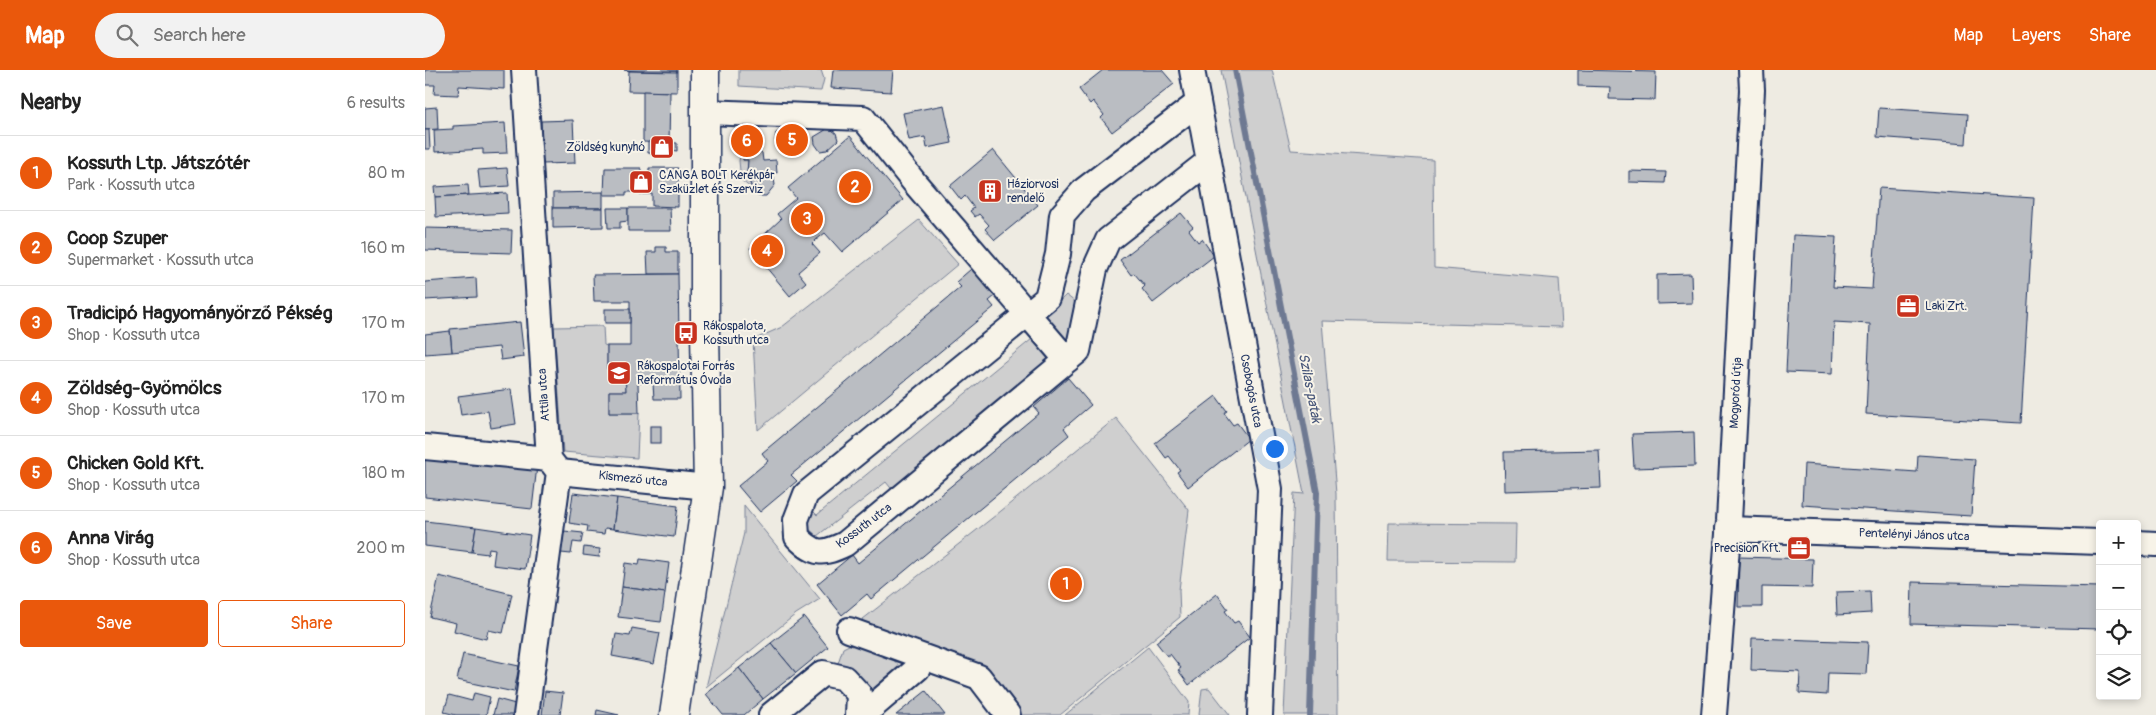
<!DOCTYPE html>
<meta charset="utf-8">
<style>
:root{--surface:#fff;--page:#f2f2f2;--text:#222;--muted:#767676;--line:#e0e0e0;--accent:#ea580c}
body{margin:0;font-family:Pangolin,sans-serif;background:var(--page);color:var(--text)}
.controls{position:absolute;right:15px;bottom:15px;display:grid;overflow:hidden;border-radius:5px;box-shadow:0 2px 8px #0003}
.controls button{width:45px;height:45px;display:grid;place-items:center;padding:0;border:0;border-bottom:1px solid var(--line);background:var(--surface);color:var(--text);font:25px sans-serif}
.you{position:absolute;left:849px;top:378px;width:18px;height:18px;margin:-12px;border:4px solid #fff;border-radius:50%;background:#1a73e8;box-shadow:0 0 0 8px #1a73e833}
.badge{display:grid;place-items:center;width:32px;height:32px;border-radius:50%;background:var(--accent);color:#fff;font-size:16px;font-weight:700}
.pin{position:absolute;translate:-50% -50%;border:2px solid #fff;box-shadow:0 1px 5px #0006}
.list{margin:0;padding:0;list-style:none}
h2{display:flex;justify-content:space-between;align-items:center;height:65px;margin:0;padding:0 20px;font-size:21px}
h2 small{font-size:16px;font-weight:400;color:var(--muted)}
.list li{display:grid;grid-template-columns:32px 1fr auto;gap:15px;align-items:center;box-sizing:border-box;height:75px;padding:0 20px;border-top:1px solid var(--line)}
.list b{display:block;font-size:19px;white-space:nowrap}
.list p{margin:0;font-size:16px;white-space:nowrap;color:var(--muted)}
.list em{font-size:16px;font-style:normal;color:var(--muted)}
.actions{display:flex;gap:10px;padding:15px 20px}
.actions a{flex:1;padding:11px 0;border:1px solid var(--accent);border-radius:5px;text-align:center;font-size:18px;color:var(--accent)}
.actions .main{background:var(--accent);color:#fff}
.icon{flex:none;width:28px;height:28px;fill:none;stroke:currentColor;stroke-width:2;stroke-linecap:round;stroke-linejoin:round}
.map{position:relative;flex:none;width:1731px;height:645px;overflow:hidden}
header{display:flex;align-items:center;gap:30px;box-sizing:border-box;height:70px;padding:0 25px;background:var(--accent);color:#fff}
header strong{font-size:24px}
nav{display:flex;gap:28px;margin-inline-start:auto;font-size:18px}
.search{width:350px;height:45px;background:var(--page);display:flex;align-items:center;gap:12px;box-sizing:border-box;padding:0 18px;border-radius:28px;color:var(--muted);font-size:19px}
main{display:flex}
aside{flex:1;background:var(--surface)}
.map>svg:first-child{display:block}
.green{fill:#cfcfcf;stroke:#757f96}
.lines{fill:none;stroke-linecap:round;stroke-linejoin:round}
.stream{stroke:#6e7992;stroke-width:6}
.building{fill:#babdc2;stroke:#1b2f5e}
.minor-casing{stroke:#1b2f5e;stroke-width:28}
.tertiary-casing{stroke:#1b2f5e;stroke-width:31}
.minor{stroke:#f7f3e8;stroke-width:24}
.tertiary{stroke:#f7f3e8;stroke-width:28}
.labels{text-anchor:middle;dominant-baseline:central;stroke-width:4;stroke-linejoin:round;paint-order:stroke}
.poi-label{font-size:12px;fill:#1b2f5e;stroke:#f7f3e8;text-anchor:start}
.street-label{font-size:12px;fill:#1b2f5e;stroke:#f7f3e8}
.water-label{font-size:14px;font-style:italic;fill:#455478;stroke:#f7f3e8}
</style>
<header>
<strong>Map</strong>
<div class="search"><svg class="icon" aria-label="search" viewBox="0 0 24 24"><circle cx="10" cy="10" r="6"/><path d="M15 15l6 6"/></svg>Search here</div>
<nav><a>Map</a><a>Layers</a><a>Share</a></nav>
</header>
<main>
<aside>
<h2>Nearby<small>6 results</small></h2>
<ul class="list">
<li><span class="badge">1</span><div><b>Kossuth Ltp. Játszótér</b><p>Park · Kossuth utca</p></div><em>80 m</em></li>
<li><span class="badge">2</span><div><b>Coop Szuper</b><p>Supermarket · Kossuth utca</p></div><em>160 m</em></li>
<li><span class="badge">3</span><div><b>Tradicipó Hagyományörző Pékség</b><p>Shop · Kossuth utca</p></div><em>170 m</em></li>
<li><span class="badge">4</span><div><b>Zöldség-Gyömölcs</b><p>Shop · Kossuth utca</p></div><em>170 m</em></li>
<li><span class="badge">5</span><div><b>Chicken Gold Kft.</b><p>Shop · Kossuth utca</p></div><em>180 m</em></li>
<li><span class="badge">6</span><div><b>Anna Virág</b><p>Shop · Kossuth utca</p></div><em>200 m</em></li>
</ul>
<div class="actions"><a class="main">Save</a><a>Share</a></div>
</aside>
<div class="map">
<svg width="1731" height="645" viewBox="0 0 1731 645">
<rect width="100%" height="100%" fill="#eeebe2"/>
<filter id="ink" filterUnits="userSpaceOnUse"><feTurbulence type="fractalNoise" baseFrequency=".02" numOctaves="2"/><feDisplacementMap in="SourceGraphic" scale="10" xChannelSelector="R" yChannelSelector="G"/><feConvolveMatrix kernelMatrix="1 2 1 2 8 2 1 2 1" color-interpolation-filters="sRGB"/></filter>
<g filter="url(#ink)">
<g class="green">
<path d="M314,0H396L399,9L396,21L314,16Z"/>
<path d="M796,0H847L866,80L1008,90L1009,198L1134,209L1137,257L897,251L911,424L913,645H859L869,423L879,424Z"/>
<path d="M316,81L318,83V90H323L322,103L327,119L316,110L314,91Z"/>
<path d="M494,150L533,194L333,360L328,270L357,257Z"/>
<path d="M641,225L655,236L648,267L631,294L469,422L461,412L392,466L381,456L387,440L392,445L607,269L602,263Z"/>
<path d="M178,256L179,275L182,276V299H200L201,321H184V343H214L212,388L138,382L129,257Z"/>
<path d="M691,348L764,440L754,520L755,547L635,645H583L554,607L424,560L571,445Z"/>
<path d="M319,436L395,529L371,544L281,617L319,463Z"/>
<path d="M964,453L1091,454L1090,492L963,491Z"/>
<path d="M436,569L462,583L478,600L444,630L414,602L413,593L418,578Z"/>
<path d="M723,577L764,632L763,645H640Z"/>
<path d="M784,618L805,645H774L777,619Z"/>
</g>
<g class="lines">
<path class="stream" d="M810,0L892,422L885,645"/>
</g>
<g class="building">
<path d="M0,0H79V19L34,16L33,25L9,24L10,15H0Z"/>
<path d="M199,0H252V2H219Z"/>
<path d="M408,0H468L466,22L406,18Z"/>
<path d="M678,0H737L749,14L687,62L676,48L679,45L668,31L665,34L654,19Z"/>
<path d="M1153,0L1231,2L1230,30L1184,29L1185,17L1153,16Z"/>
<path d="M204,1L252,2V22L203,21Z"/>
<path d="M218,21L245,22L244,73L218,72Z"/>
<path d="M519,35L527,73L502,78L500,67L484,70L478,43Z"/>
<path d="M12,37L13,59L0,60V38Z"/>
<path d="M1454,38L1543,44L1541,74L1452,67Z"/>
<path d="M148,50L150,93L117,94L116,51Z"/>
<path d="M80,53L82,83L58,84V79L10,82L9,60L28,59V56Z"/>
<path d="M404,58L411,63L413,70L402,80L395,81L390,74L389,67Z"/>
<path d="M357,59L365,61L368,65L372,62L381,64L384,69L383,76L378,79L370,78L366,73L362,77L354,76L350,71L351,63Z"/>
<path d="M0,60H4L5,79H0Z"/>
<circle cx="322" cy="72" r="11"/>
<path d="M425,66L478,130L417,182L400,163L391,170L387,174L395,183L373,202L381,212L365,226L325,178L356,149L352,144L371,128L363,118Z"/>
<path d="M223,72L252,73V81L245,80V83H223Z"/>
<path d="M332,78L337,83L338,91L351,90L352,103H348L350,115L341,126H333L328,123L322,103L323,90H318V83H326Z"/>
<path d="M568,80L613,135L570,170L560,159L564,155L554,144L550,147L545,141L549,138L540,126L536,130L525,116Z"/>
<path d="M82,98L84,116L55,118L53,100Z"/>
<path d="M180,98H216V102H224V98H253V137L227,136V124H213V122H201V125H179Z"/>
<path d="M1204,101L1241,102L1240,113L1204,112Z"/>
<path d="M43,115L44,125L10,127L9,117Z"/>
<path d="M1454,118L1609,128L1596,353L1441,344L1445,254L1409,252L1407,304L1361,302L1368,165L1411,167L1408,217L1447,219Z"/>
<path d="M178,122V138H128V123Z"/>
<path d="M82,123L83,143L11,147L10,127Z"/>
<path d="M128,138H178V157L128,158Z"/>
<path d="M182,138H203V151L195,152V158H183Z"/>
<path d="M203,138H245L246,161H203Z"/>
<path d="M756,143L768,157L764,160L773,172L777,169L789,186L728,233L717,219L720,216L709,203L706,205L695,190Z"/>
<path d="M0,158L87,160L86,183L0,180Z"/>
<path d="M342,164L359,185L342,199L325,178Z"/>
<path d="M231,177H241V182H253V204H223L222,182H231Z"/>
<path d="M553,193L576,221L564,231L569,237L366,405L372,411L335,442L313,416L343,391L337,383L536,217L531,212Z"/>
<path d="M253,204L255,329H229L228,313H213L214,343H184V321H201L200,299H182V276H205V231H169L168,205Z"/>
<path d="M1266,204L1267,233L1232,234V205Z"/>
<path d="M51,208L52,227L0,230V212Z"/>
<rect x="180" y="239" width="25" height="14"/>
<path d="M95,252L99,287L76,290L74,277L27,282L25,259Z"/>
<path d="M25,261L27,282L0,284V264Z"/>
<path d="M643,308L666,335L639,358L644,365L446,529L442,524L417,545L392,514L427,485L433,493L614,343L609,337Z"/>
<path d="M86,319L91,354L66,358L63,341L36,345L33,326Z"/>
<path d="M791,326L802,341L799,343L808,355L812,353L824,369L763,417L752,402L755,400L744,386L741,388L730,373Z"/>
<rect x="225" y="356" width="11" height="17"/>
<path d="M1269,362L1270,396L1209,398L1207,364Z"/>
<path d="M1174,380L1176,418L1080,421L1079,382Z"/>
<path d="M0,384L112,396L107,439L0,427Z"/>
<path d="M1493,385L1550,389L1546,446L1377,435L1379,394L1492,402Z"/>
<path d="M148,423L192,428L188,459L180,458L179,464L162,462L163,456L144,453Z"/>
<path d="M192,428L253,436L249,467L188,459Z"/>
<path d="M0,451L51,457L47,482L0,476Z"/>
<path d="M51,457L105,465L100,499L68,495L70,479L64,478L63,484L47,482Z"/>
<path d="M139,461L158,463L156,473L148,472L146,484L136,483Z"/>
<path d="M159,477L175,479L174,487L158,485Z"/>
<path d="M1314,487L1388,489L1387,518L1337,517V537H1313Z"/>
<path d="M215,489L244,493L240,523L197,517L200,493L214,495Z"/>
<path d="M14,506L87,524L78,563L63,560L61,569L29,561L31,553L5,547Z"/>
<path d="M1487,512L1675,517V559L1486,554Z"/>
<path d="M197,517L240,523L236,552L193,547Z"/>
<path d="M1445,521L1446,543L1412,545L1411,522Z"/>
<path d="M792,524L803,539L800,541L809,553L813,551L825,567L764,615L753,600L756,598L745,584L742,586L731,572Z"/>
<path d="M379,547L403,577L371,603L346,573Z"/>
<path d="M207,558L235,563L229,594L187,586L191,564L205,566Z"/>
<path d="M1327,568L1443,572L1441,604L1403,603L1402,625L1374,623L1375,602L1326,600Z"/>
<path d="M346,573L371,603L338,629L314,598Z"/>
<path d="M38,584L94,596L89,622L32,610Z"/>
<path d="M314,598L338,629L319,645H298L281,624Z"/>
<path d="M120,621L138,623L135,645H117Z"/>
<path d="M501,621L520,645H471Z"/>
<path d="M49,623L65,627L61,645H31L19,642L24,625L47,631Z"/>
<path d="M72,629L94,635L92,645H68Z"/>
<path d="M172,640L194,645H171Z"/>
</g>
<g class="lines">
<defs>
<g id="minor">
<path d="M99,0L124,389L134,402L101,645"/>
<path d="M767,0L845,419L835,645"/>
<path d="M773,33L659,120L637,145L633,184L622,228L381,424L371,450L372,467C390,485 397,485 420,474L653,281L670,199L683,170L784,91"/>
<path d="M280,42L438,48L489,112L642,290"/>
<path d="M0,377L124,389"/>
<path d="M134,402L283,417"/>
<path d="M1303,459L1675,472"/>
<path d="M1712,473L1731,474"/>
<path d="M424,560L554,607L583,645"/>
<path d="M346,645L398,603L419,608L434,624L433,645"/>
<path d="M438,645L493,598"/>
<path d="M1289,645L1304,451L1327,20L1326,0"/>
</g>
<path id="tertiary" d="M249,645L283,417L280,263V0"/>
</defs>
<use href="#minor" class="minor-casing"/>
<use href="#tertiary" class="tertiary-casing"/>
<use href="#minor" class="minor"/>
<use href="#tertiary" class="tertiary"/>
</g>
</g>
<defs>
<symbol id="shop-square" viewBox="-11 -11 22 22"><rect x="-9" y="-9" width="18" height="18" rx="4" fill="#c8321e" stroke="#f7f3e8"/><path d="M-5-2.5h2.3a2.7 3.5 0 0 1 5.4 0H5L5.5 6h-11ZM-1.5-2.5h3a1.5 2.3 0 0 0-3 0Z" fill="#fff"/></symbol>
<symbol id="building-square" viewBox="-11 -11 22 22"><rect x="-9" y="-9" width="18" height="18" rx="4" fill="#c8321e" stroke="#f7f3e8"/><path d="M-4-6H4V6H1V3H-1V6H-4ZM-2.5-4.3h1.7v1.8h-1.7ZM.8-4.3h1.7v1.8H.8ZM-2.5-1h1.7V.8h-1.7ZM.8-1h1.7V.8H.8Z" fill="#fff"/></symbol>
<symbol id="office-square" viewBox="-11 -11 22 22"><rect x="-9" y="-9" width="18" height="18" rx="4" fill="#c8321e" stroke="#f7f3e8"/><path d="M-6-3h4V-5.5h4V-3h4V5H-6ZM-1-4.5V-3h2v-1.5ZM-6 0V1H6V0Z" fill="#fff"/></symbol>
<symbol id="bus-square" viewBox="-11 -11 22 22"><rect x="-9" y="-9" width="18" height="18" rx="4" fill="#c8321e" stroke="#f7f3e8"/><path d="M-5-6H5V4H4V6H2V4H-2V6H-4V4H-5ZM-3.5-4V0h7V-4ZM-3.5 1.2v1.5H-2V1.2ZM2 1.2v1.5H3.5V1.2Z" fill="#fff"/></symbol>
<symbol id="school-square" viewBox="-11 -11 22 22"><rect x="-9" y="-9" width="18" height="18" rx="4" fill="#c8321e" stroke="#f7f3e8"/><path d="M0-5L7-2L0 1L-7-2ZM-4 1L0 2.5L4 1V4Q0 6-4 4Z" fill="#fff"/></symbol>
</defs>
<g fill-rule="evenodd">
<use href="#shop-square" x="223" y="63" width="28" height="28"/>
<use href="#shop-square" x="202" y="98" width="28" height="28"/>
<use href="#building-square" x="551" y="107" width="28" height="28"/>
<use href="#office-square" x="1469" y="222" width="28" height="28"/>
<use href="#bus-square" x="247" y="249" width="28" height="28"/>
<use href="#school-square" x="180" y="289" width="28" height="28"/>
<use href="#office-square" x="1360" y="464" width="28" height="28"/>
</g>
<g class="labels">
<g class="poi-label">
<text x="220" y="77" text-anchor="end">Zöldség kunyhó</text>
<text x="234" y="105">CANGA BOLT Kerékpár<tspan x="234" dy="14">Szaküzlet és Szerviz</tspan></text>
<text x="582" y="114">Háziorvosi<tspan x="582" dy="14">rendelő</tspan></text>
<text x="1500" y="236">Laki Zrt.</text>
<text x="278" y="256">Rákospalota,<tspan x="278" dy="14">Kossuth utca</tspan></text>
<text x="212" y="296">Rákospalotai Forrás<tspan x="212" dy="14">Református Óvoda</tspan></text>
<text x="1356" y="478" text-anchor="end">Precision Kft.</text>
</g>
<g class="street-label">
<text transform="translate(826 321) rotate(79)">Csobogós utca</text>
<text transform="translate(1311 323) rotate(-87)">Mogyoród útja</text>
<text transform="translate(119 325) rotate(-94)">Attila utca</text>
<text transform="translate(208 409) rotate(6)">Kismező utca</text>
<text transform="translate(439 456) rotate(-37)">Kossuth utca</text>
<text transform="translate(1489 465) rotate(2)">Pentelényi János utca</text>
</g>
<g class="water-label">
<text transform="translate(885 318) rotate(79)">Szilas-patak</text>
</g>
</g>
</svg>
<div class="controls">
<button>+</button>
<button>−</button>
<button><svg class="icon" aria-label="locate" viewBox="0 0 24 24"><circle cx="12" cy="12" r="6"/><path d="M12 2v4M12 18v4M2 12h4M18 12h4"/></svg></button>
<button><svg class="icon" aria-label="layers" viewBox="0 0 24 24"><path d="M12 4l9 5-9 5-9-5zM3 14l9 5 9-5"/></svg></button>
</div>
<div class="you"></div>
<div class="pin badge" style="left:641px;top:514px">1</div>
<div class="pin badge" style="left:430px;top:117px">2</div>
<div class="pin badge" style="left:382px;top:149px">3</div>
<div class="pin badge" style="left:342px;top:181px">4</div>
<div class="pin badge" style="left:367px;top:70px">5</div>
<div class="pin badge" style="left:322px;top:71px">6</div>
</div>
</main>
